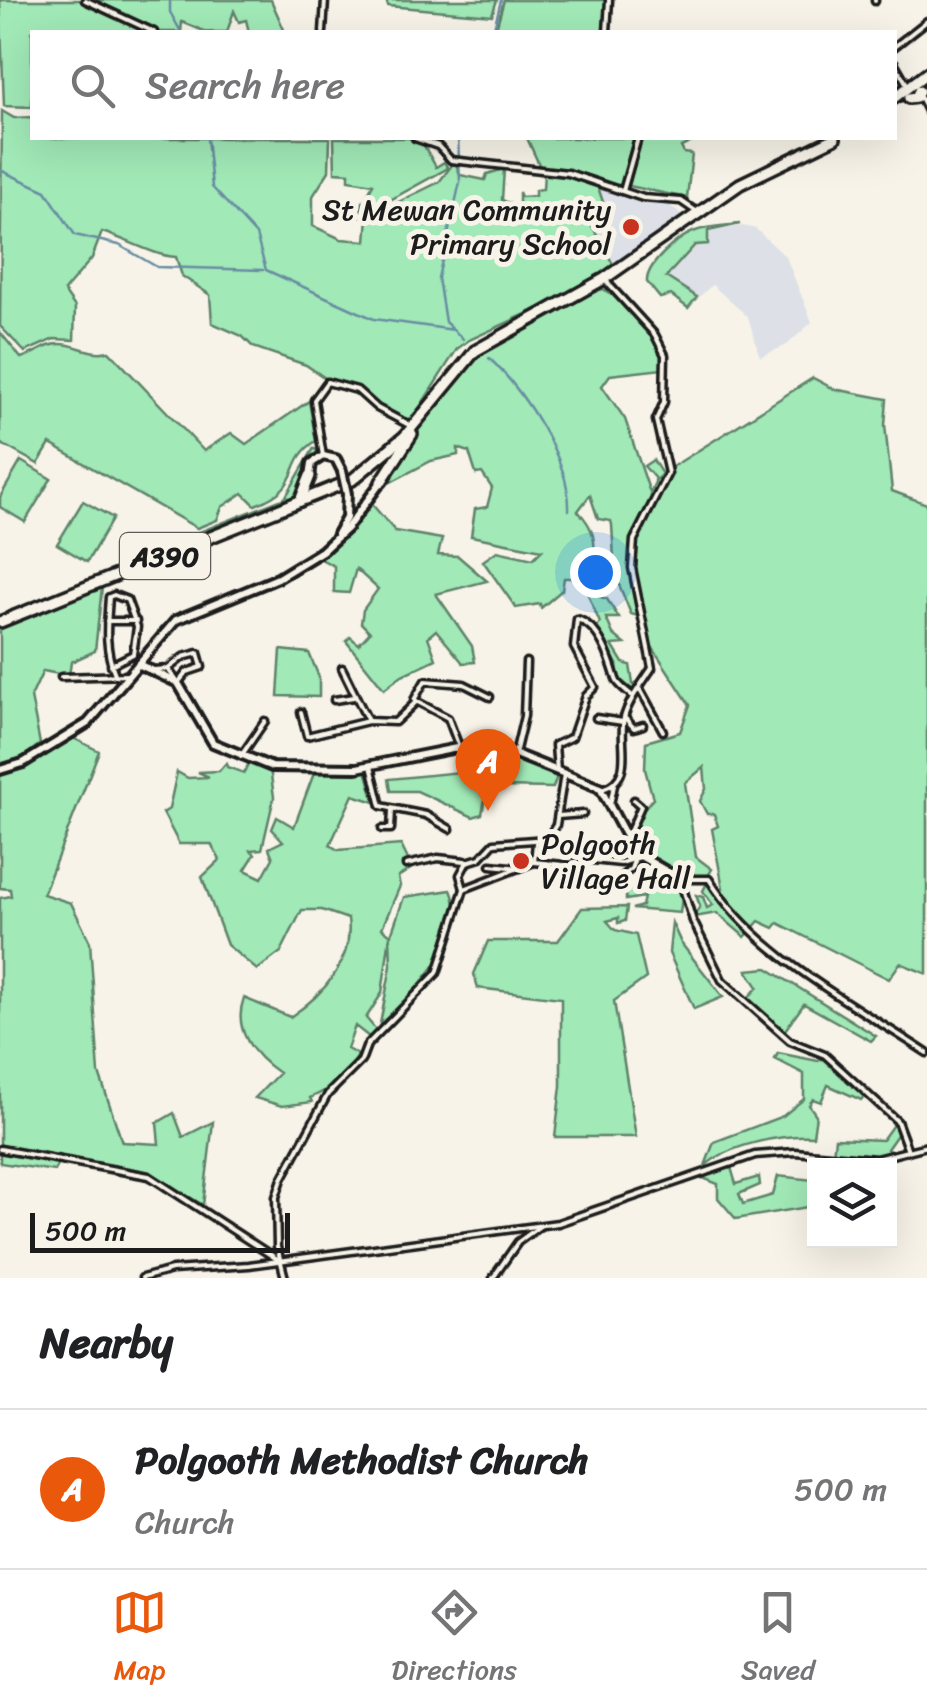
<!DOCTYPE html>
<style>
:root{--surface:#fff;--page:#f6f6f6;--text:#202124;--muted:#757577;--line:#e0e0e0;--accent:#ea580c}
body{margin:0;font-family:Sriracha,sans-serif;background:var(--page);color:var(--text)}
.controls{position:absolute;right:30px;bottom:30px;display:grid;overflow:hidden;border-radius:0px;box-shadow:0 10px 40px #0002}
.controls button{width:90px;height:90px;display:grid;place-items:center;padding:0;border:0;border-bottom:2px solid var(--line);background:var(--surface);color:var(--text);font:50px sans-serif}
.scale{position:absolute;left:30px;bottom:25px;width:260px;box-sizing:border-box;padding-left:10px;border:5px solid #1c1c1c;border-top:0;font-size:28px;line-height:35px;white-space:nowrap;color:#1c1c1c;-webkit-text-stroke:8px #f7f3e8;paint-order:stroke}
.you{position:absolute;left:595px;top:572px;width:35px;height:35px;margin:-25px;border:8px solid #fff;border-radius:50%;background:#1a73e8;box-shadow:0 0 0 15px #1a73e833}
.badge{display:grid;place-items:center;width:65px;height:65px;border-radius:50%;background:var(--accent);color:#fff;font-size:32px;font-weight:700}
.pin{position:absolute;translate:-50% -82px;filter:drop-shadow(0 2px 5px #0008)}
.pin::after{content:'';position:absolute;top:52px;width:35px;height:30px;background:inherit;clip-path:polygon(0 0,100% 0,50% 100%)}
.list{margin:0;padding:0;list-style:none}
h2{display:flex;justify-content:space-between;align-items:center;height:130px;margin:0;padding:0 40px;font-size:42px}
h2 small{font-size:32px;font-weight:400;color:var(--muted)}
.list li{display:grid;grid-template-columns:65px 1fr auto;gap:30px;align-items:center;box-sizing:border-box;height:160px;padding:0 40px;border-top:2px solid var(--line)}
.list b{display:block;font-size:38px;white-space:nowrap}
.list p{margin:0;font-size:32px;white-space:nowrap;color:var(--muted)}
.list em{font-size:32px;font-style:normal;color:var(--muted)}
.icon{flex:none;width:55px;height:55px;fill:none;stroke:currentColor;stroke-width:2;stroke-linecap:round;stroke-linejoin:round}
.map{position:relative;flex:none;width:927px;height:1278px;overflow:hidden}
.search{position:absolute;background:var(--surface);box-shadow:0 10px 40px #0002;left:30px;right:30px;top:30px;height:110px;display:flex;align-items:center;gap:25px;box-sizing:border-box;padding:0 35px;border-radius:0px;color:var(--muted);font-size:38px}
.sheet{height:290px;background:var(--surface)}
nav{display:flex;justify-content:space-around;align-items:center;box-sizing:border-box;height:140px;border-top:2px solid var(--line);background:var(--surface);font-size:28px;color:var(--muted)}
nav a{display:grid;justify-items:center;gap:5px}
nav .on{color:var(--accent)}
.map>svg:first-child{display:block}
.built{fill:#dde1e7}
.green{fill:#a1e9b7;stroke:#5e826a;stroke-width:2.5}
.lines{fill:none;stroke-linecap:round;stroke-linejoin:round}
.stream{stroke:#688da2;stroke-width:2.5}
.street-casing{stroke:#1c1c1c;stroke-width:11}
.secondary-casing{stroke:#1c1c1c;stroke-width:14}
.highway-casing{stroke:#1c1c1c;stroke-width:16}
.street{stroke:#f7f3e8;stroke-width:4}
.secondary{stroke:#f7f3e8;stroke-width:6}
.highway{stroke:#f7f3e8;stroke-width:9}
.secondary-bridge-casing{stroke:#1c1c1c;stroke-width:14;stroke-linecap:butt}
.secondary-bridge{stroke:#f7f3e8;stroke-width:6}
.poi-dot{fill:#c8321e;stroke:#f7f3e8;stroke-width:4}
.labels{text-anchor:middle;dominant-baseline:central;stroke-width:10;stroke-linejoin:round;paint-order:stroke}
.shield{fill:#f7f3e8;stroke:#5e5c59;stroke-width:2.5}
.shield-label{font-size:28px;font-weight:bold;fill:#1c1c1c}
.poi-label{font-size:30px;fill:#1c1c1c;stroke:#f7f3e8;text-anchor:end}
</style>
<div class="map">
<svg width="927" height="1278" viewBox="0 0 927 1278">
<rect width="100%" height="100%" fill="#f7f3e8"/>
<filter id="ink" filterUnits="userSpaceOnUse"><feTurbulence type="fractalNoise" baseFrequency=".01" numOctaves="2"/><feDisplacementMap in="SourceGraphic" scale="20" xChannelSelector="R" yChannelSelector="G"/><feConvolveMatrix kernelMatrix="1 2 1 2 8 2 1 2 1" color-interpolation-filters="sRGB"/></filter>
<g filter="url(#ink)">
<g class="built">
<path d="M597,184L643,202L669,204L682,216L614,266L590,223L607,213Z"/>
<path d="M743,226L756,229L786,257L812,322L787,345L760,357L748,317L712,285L698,298L666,277L695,245L705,241L708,231Z"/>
</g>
<g class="green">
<path d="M0,0H82L149,32H32V107L4,106Z"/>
<path d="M91,0H271L285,32H249L246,20L239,22L234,11L227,32H206L182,22L181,32H157Z"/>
<path d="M386,0H497L492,15L388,6Z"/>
<path d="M504,0H606L605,32H495Z"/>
<path d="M2,111L14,118L32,117V138H330L329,171L313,196V226L341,239L366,241L368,217L439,182L455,161L460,175L485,180L487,174L504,169L502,200L519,208V192L521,197L535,196V190L543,189L544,173L568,174L597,184L607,214L591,224L614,266L559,299L469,340L457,349L411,421L379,407L351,385L328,380L306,365L253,347L242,336L212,323L210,295L182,276L176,257C154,256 126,239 102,232L92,258L64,291L75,307L74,340L54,339L25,352L0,326Z"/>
<path d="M334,138H410L422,142L436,167L444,162L448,168L361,216L362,204L373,184L349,180V173L335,172Z"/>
<path d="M527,138H629L633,139L622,183L617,186L541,169Z"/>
<path d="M641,138H700L681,147L684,153L692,154L687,198L629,186Z"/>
<path d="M740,224L708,231V244L695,245L666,277L697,297L688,308L671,295L660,298L647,282C646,265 676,239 693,232C707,226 725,226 740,224Z"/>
<path d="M603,289C630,305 662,336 663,369L610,375L602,386L625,419L650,493L656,480L644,466L653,460L662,474L657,479L669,476L672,467L813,378L834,389L887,399L885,425L892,491L927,504V974L900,963L889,979L778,923L774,928L759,921L745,937L717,913L694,917L700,906L696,895L703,897L707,908L713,905L703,891L707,883L715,890L723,888L712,829L718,826L714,814H707L700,801L706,789L704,767L685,783L696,857L712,869L708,876C675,875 654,864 631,839L643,809L653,799L645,769L646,742L680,732L690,705L643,633L638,616L631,614L615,575L612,525L611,521L598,519L590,495L578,511C608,542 585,560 600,597L607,599L619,618H606L613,634L625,644L612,645L623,663L630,665L633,684L638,687L636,692L619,679L617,664L596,628L600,623L581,578H564L562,590L541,608L540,604L516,608L483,561L497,551L533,559L542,550L471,536L475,509L487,507L492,488L482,473L476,474L469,452L458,448V455L431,461L391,482C421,390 511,316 603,289Z"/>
<path d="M0,332L21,358C36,354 45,344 60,344C78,344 90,356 109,351L204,451L231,433L246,444L309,401L316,441C282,463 306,486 255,505L243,493L222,507L217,520L197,528L50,444L38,464L0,443Z"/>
<path d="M314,448L318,452L306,467L303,496L96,579L144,554L285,498Z"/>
<path d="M21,461L51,479L25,522L0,507V497Z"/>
<path d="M83,501L113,518L87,562L57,544Z"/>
<path d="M370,502L395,531L442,539L438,555L458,556L487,581L436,594L472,646L475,662L463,663L436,630L428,637L436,659L402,675L384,689L346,641L350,637L359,644L370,632L361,623L363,610L378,589L356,569L349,593L334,592V566L319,558L346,535Z"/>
<path d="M102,587L95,651L71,662L69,676L43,671L31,697L40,744L22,758L0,766V629Z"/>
<path d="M281,650L309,653L319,677V697L278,696Z"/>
<path d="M69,736L99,751L43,894L71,903L90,942L99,1073L122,1142L159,1144L157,1123L174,1113L183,1137L213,1122L203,1205L145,1171L55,1156L53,1160L59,1162L54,1171L0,1163V898L11,896L10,889L0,888V773L24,766Z"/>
<path d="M502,754L557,776L553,788L490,787Z"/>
<path d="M250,761L270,768L274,797L262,849L251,850L255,854L245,870L262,878L273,858L269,848L283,841L272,829L277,817L294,827L314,773L366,770L375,802L353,795L330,845L338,850L401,845L412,868L398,877L400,886L382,928L391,935L404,897L451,890C472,937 413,994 380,1024L391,966L390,936L382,993L366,1018L376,1030L369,1037L355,1026L347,1049L358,1055C348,1076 331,1089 310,1098L312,1102L282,1106L255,1098L279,1073C254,1056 232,1030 244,998L290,1017C323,995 354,961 348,919L322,910H302L281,952L257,970L227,945L202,877L220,860L211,844H179L163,813L169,809L177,772L188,778L209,777L198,772L219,771L226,763L227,767L244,773Z"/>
<path d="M460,772L465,779L489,777L482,814L473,817L417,791H391L389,779Z"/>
<path d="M673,876L683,891L680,913L632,909L642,906L644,897L626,900V890L667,882Z"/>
<path d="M627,907L625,921L618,923V918L607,921L615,930L636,935L646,978L614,1001L636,1137H555L561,1086V998L478,988L474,974L488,941H558L582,908Z"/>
<path d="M672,923L681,943L723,997L694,1009L669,953Z"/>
<path d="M767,968L876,1036L871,1041L804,1004L783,1033L746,1000L758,987L747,970Z"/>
<path d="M778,1053L818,1061L824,1058L865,1095L861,1100L828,1085L821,1102L813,1099L809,1105L816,1115L813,1136C782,1134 728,1145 705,1166L714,1142L783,1116L804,1099V1074L775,1059Z"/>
<path d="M895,1122L901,1129L887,1149L893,1154L876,1158L833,1155L835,1138L882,1140Z"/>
<path d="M730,1164L736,1184L759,1177L760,1185L739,1194L743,1204L773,1195L778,1176L814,1180V1206L736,1219L718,1198V1184L703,1178Z"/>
</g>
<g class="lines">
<g class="stream">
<path d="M170,0V12L181,32"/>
<path d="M493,32L501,0"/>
<path d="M207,138L212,187L256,235L266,270L374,319L454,330"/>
<path d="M458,138L460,182L438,278L445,322L463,339"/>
<path d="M0,170L46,191L75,235L119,245L157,267L263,270"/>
<path d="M489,358C523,390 571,461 569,510"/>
</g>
<defs>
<g id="street">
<path d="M85,0L154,32"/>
<path d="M875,1V0"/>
<path d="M323,32L325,0"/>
<path d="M607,32L609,0"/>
<path d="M894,47L927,21"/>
<path d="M894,62L908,86"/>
<path d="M920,97L927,111"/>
<path d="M415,138L438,146L451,160L568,173L643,198L681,201L697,212"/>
<path d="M623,191L638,138"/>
<path d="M323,456L314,400L327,382L357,390L377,408L409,425"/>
<path d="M107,621H136"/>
<path d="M111,665L133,654L137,627L127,600L114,595L109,597C107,625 104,648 115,674"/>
<path d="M342,668L368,721"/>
<path d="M153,670L168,669L178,683L187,672L202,667L198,653L183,657L168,669"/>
<path d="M61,677L129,675"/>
<path d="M640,689L663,731"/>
<path d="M334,700L354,697"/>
<path d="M301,712L307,736L368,721L395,722L416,702"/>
<path d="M624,717L634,728L643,725"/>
<path d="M596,718L623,722"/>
<path d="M459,747L448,718L414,700L425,681L464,684L490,697"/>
<path d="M515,754L524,716L526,662"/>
<path d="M241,756L265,721"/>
<path d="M371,766L381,806L426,815L450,829"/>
<path d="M557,771L555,745L572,737L586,696L595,687L574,647L577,619C600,626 610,659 616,679C618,686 628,691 633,697"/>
<path d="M602,789C636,779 618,743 624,718C628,701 643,682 652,668L632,568L634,540L668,473L656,420L664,402L665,355L655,335L604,279"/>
<path d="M610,805L614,785"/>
<path d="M558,816L583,814"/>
<path d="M382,829H391L392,810"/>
<path d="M628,836L641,806L634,800"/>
<path d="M547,839L556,825L564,774"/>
<path d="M534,862L573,866L590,884L610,886L631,869L634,861"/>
<path d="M406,865L438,858L465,861"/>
<path d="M491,865L520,868"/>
<path d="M464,889L460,875L467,862L480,858L494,843L547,839L583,859L621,863L640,857"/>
<path d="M464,889L534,862L536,843"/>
<path d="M0,1149L149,1176L277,1259"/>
<path d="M908,1151L897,1121L825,1055L790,1041L722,980L693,921L680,879H709C754,954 855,1005 927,1053"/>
<path d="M142,1278L172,1270L249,1265L558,1223L755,1155L795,1152L876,1159L927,1146"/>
<path d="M285,1278L277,1247L276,1197L282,1179L328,1094L361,1061L367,1045L437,973L464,889"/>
<path d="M493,1278L518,1242L540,1226"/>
</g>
<g id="secondary">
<path d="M310,476L312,463L323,456L336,459L342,471"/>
<path d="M337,534L346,518L347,494"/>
<path d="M138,664L178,683L213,743L272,767L357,768L477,744L495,746L600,788L635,853L680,879"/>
<path d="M0,770L23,763L88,723L176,620L278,578L322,551L347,528L381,482"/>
</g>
<g id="highway">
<path d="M894,98L927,73"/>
<path d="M909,98L916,97L919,91"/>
<path d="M381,482L412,434"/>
<path d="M300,501L310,476"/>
<path d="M0,622L352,480L404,437L475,351L604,279L740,184L835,138"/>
</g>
</defs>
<use href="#street" class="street-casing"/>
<use href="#secondary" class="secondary-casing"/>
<use href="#highway" class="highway-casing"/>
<use href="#street" class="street"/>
<use href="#secondary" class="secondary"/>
<use href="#highway" class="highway"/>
<defs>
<path id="secondary-bridge" d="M342,471L347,494"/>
</defs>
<use href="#secondary-bridge" class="secondary-bridge-casing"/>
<use href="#secondary-bridge" class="secondary-bridge"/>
</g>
</g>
<g class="poi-dot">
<circle cx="631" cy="227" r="10"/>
<circle cx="521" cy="861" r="10"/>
</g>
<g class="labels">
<rect class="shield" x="120" y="533" width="90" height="46" rx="8"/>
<g class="shield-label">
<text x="165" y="556">A390</text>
</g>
<g class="poi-label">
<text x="611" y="210">St Mewan Community<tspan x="611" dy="34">Primary School</tspan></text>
<text x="541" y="844" text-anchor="start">Polgooth<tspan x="541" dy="34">Village Hall</tspan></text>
</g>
</g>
</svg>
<div class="controls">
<button><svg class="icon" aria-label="layers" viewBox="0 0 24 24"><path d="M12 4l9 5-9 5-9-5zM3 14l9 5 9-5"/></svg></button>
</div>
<div class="scale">500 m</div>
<div class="you"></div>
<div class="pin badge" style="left:488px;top:811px">A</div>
<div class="search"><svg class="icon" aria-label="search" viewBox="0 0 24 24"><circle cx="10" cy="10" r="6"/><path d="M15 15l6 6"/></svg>Search here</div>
</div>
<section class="sheet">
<h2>Nearby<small></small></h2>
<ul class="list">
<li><span class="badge">A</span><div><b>Polgooth Methodist Church</b><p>Church</p></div><em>500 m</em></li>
</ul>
</section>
<nav>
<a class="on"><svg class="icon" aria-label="map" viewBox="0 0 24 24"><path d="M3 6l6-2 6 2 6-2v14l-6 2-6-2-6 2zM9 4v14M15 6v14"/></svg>Map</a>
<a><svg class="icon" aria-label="directions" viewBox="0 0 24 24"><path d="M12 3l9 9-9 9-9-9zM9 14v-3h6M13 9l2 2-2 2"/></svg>Directions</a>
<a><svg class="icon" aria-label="saved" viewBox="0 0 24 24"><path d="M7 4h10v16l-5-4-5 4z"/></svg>Saved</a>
</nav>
